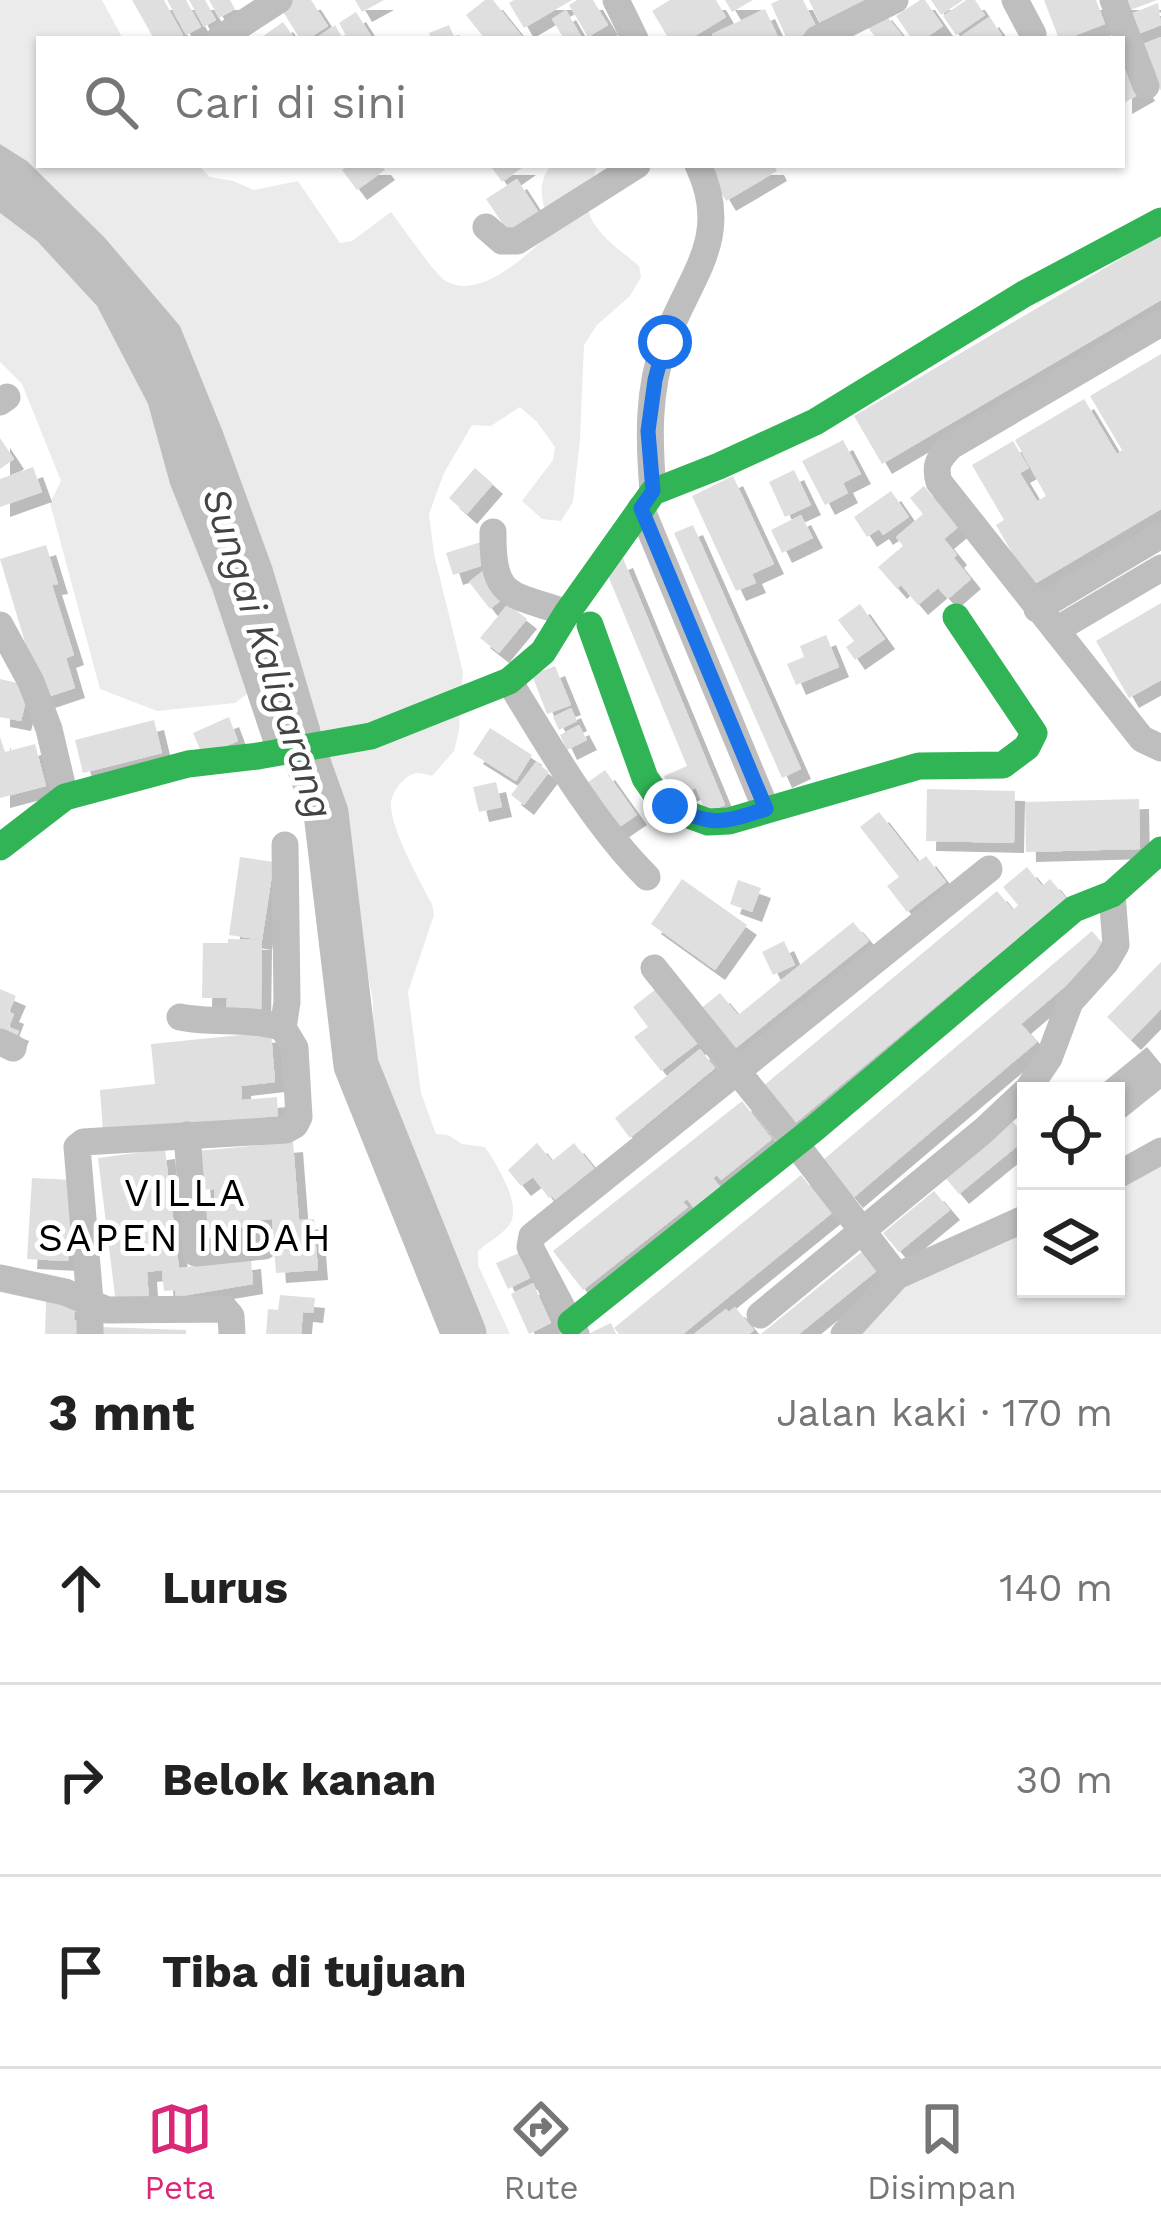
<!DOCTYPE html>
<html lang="id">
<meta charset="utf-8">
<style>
:root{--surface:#fff;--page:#f6f6f6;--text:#222;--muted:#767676;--line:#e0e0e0;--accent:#db2777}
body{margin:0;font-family:"Work Sans",sans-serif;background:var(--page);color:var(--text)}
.controls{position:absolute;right:36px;bottom:36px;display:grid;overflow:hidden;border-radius:0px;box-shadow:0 3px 9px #0004}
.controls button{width:108px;height:108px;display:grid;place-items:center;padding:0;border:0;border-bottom:3px solid var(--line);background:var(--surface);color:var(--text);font:60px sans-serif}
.stop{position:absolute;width:36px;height:36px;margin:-27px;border:9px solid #1a73e8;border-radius:50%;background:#fff}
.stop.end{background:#1a73e8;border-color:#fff;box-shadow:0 3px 12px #0008}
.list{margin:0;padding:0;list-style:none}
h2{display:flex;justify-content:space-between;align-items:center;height:156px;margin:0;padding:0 48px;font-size:51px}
h2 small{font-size:39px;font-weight:400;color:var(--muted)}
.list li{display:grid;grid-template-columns:78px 1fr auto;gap:36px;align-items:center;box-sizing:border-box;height:192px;padding:0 48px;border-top:3px solid var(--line)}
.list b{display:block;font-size:45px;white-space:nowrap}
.list em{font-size:39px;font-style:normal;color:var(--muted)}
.icon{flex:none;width:66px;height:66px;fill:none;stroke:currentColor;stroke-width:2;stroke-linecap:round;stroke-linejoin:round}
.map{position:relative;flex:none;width:1161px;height:1334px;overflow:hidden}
.search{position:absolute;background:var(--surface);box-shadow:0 3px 9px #0004;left:36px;right:36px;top:36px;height:132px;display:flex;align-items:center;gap:30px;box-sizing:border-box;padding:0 42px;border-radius:0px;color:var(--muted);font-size:45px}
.sheet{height:732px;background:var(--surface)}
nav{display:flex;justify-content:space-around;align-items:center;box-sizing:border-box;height:168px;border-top:3px solid var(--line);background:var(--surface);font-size:33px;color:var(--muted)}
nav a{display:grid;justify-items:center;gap:6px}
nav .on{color:var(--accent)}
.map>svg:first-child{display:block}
.green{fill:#ebebeb}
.water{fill:#bebebe}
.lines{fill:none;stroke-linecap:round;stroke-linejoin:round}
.river{stroke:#bebebe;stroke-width:45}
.building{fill:#dfdfdf;filter:url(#shadow)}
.street{stroke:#bebebe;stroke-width:27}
.fast{stroke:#30b455;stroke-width:27}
.route{stroke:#1a73e8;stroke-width:15}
.labels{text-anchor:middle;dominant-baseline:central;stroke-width:10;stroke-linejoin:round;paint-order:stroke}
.water-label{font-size:39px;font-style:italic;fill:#434343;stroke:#fff}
.neighbourhood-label{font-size:39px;letter-spacing:3px;fill:#000;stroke:#fff}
</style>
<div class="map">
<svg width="1161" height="1334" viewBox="0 0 1161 1334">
<defs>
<filter id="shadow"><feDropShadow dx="10" dy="10" stdDeviation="0" flood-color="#0004"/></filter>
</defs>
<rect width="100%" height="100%" fill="#fff"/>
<g class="green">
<path d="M0,0H102L123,39H39V165H198L210,177L233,181L254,190L298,181L340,243L352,241L391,212C406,232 421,254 437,273C469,311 527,256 551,232C545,210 533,184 552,165H596C596,179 587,192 588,205C589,231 621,250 639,266L641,277L630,296L597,325L584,345L580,439L573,502L561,521L542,519L522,501L553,460L555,447L537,422L520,407L491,426L472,425L444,473L429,514L434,554L463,672L459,730L454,751L432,776C421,773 414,771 405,779C398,785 391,795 391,804C390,827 420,882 432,904L434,915L408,992L421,1093L436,1134L448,1135L462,1144L485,1147C496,1164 522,1203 510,1224C503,1234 487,1243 478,1251V1265L510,1334H478L431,1220L378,1068L374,1046L373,1001L337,809L272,566L223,433L180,326L27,161L0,144Z"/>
<path d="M0,213L37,241L97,306L148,404L170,484L212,589L247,694L235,703L157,711L100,689L50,503L61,481L22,384L0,362Z"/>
<path d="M1161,1156V1334H849L899,1279L1026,1222V1289H1116V1180Z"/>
</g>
<g class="water">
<path d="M0,144L27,161L104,237L180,326L223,432L272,566L320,728L264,745L212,589L170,484L148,404L97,306L37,241L0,213Z"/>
<path d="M1147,1047L1161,1064V1089L1116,1125V1091H1093Z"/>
</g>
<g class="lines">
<path class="river" d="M290,712L326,813L356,1065L464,1334"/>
</g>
<g class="building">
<path d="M132,0H164L183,35L175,39H154Z"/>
<path d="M167,0H186L201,27L186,35Z"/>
<path d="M189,0H205L216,20L204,27Z"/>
<path d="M209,0H230L235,9L219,18Z"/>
<path d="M287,0H311L328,26L308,39H300L279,5Z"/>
<path d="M355,0H384L362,12Z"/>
<path d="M485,0H493L524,39H485L466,15Z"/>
<path d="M514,0H572L524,28L509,3Z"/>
<path d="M577,0H593L608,25L588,37L569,5Z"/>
<path d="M670,0H716L726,17L690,39H669L652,11Z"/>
<path d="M725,0H753L732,12Z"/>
<path d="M779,0H803L817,28L794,39H787L771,4Z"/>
<path d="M809,0H889L823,30Z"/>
<path d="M920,0H925L943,26L924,39H912L896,16Z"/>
<path d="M931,0H963L941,15Z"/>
<path d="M966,0H975L985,15L956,35L943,16Z"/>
<path d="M1044,0H1096L1105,24L1066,39H1059Z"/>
<path d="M1120,0H1157L1125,12Z"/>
<path d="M1158,3L1161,25L1133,36L1125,16Z"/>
<path d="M765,9L779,39H715L712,34Z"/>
<path d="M566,10L582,38L580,39H564L552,19Z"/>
<path d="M882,10L905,39H877L865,24Z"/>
<path d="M356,12L373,39H348L339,23Z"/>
<path d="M989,17L1002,35L996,39H957Z"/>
<path d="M283,22L295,39H259Z"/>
<path d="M335,25L343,39H315Z"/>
<path d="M449,25L455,39H431L429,33Z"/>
<path d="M1161,37V88L1155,91L1138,46Z"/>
<path d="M1128,62L1145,91L1122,104V65Z"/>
<path d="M349,165H381L385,170L357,190L342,170Z"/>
<path d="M490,165H526L502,182Z"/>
<path d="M712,165H774L777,171L726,201L706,168Z"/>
<path d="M517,179L539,213L509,233L486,199Z"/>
<path d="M1161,235V300L882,464L854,416Z"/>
<path d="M1161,354V509L1031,586L996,525L1004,520L972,465L1013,441L1029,468L1020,473L1037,501L1046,496L1015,440L1084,399L1117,454L1122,450L1090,396Z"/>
<path d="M0,438L14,459L0,469Z"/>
<path d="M843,440L861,474L843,483L848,493L825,505L802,461Z"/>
<path d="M33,467L42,492L0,507V479Z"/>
<path d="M475,468L493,484L467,514L449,498Z"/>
<path d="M794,470L811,505L785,517L769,482Z"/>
<path d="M733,476L774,564L752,574L756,583L736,591L692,496Z"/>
<path d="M924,486L937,502L941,499L962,524L944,539L957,555L954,558L971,579L948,599L938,588L918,605L901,585L897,589L878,567L903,546L896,537L923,514L910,498Z"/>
<path d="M891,491L909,517L883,535L879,529L867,537L854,517Z"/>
<path d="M801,515L813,538L782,553L771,530Z"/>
<path d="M693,525L801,769L782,778L674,533Z"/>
<path d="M484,541L490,563L453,575L446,553Z"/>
<path d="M46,545L58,584L52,585L74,655L66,658L75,688L42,699L0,559Z"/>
<path d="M623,558L725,805L706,813L696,788L673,797L664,776L687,766L604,566Z"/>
<path d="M484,570L505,597L490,609L469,582Z"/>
<path d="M1161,603V680L1129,698L1096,641Z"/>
<path d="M508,604L527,619L499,653L480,638Z"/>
<path d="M860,604L885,639L855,660L846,647L854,641L838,620Z"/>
<path d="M826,635L839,667L796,685L787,664L804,657L800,646Z"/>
<path d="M555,666L571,705L547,714L532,675Z"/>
<path d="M0,679L30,686L21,721L0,717Z"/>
<path d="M571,708L577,721L559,730L553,717Z"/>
<path d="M229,717L238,741L203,756L193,733Z"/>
<path d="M154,720L162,753L83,773L75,740Z"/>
<path d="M579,725L587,740L567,750L560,735Z"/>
<path d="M490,728L532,755L516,781L473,754Z"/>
<path d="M0,737L5,752L35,744L46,786L0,798Z"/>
<path d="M536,762L549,772L524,805L511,795Z"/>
<path d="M605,770L637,815L615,830L584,785Z"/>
<path d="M496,782L502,807L479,812L473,787Z"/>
<path d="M927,789L1015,791L1014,843L926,841Z"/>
<path d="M1139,799L1140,849L1026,852L1025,802Z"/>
<path d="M879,812L918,862L926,856L946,882L907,912L887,886L899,877L860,827Z"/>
<path d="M240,857L274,862L262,940L261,1013L226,1012L227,998H202L203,943H228V939L262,940L229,935Z"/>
<path d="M1027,867L1042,886L1050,879L1066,898L793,1125L762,1087L997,891L1013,910L1018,905L1003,887Z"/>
<path d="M682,879L747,925L715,970L651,924Z"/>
<path d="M738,880L761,888L752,912L730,904Z"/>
<path d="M853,922L869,941L732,1051L699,1010L720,993L738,1015Z"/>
<path d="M1092,931L1108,950L1021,1024L1037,1042L853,1198L822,1161Z"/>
<path d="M784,941L795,965L773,975L762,952Z"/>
<path d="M1161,962V1009L1131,1040L1107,1017Z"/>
<path d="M0,989L16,996L9,1012L14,1014L9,1027L19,1031L14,1043L0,1038Z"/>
<path d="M656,989L698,1043L661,1071L634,1037L648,1027L633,1007Z"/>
<path d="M271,1032L275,1082L241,1086L242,1100L277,1097L278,1116L103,1132L100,1090L155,1084L151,1044Z"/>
<path d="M700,1049L715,1068L630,1138L615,1118Z"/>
<path d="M742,1101L772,1139L721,1180L717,1175L713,1178L721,1188L697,1212L687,1199L683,1202L688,1207L583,1290L553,1251Z"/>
<path d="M1011,1119L1026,1139L959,1194L943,1175Z"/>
<path d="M293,1142L299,1220L314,1219L318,1270L276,1273L272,1219L260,1220L261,1226L205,1230L202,1203L215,1202L214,1189L201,1190L198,1151Z"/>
<path d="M537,1143L552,1161L574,1143L597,1172L558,1203L552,1196L549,1198L533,1177L521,1186L508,1170Z"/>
<path d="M165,1149L179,1268L251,1259L253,1284L176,1297L175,1290L164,1291L162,1270L147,1272L149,1300L116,1304L98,1158Z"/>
<path d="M801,1175L832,1213L683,1334H619L614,1328Z"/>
<path d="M32,1178L74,1180L68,1261L27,1259Z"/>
<path d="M934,1191L950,1210L899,1252L883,1233Z"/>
<path d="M864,1250L879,1269L799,1334H761Z"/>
<path d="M519,1253L530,1278L508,1289L496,1263Z"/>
<path d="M533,1283L551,1323L529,1334L511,1294Z"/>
<path d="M280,1295L315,1298L313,1313L303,1312L301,1334H266L268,1309L278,1310Z"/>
<path d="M46,1301L75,1302L74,1320H84L83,1334H45Z"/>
<path d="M735,1307L754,1330L749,1334H694L726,1309L729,1312Z"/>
<path d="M611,1323L616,1334H588Z"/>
<path d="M100,1327L186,1330V1334H100Z"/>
</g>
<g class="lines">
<g class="street">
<path d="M616,0L635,39"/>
<path d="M1015,0L1033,34"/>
<path d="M1113,0L1146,86"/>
<path d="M219,39L279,0"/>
<path d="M817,39L895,0"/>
<path d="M486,227L502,241H517L637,165"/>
<path d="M1161,323L951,446C939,459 934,464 939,482L1142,739L1161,748"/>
<path d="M0,402L7,397"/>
<path d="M653,492C649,441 647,391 665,342C689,276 733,238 698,165"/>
<path d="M641,508L766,809"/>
<path d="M493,532C492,600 510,593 567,613"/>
<path d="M1037,609L1161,535"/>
<path d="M0,625L31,682L49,729L65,797"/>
<path d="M1056,630L1161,568"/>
<path d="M509,681C549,746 593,823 647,877"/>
<path d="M654,968L795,1143L897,1276"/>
<path d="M180,1017C214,1024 249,1017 283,1028"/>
<path d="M0,1042L13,1048"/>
<path d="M187,1135L196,1253L264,1246"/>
<path d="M1116,1176L1161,1151"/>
<path d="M0,1278L65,1292L107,1310L225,1309L231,1316L232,1334"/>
<path d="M760,1315L983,1131L1028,1089L1049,1058L1070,1002L1106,962L1116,945L1112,894"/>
<path d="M90,1334V1301L77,1147L83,1142L286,1130L295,1125L299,1117L295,1048L283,1028L287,1002L285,845"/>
<path d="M576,1334L530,1247L532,1236L989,869"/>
<path d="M844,1334L897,1276L1026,1218"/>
</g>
<g class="fast">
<path d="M590,625L645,778L654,791L670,806L689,815L708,822L729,821L919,766L1003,765L1027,747L1034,733L956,617"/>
<path d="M0,847L65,797L188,764L258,756L371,736L509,681L543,652L567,613L653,492L719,466L815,422L1024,294L1161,221"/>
<path d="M571,1323L815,1128L1074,909L1112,894L1161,850"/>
</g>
</g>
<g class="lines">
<path class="route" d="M665,342L655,380L648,431L653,491L641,508L766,809C723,823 712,827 670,806"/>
</g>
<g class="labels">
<g class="water-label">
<text transform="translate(268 653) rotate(72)">Sungai Kaligarang</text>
</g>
<g class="neighbourhood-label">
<text x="186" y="1192">VILLA<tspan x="186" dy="45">SAPEN INDAH</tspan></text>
</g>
</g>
</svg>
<div class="controls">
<button><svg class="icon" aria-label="locate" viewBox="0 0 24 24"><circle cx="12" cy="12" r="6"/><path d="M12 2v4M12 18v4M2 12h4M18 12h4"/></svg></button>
<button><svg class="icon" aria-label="layers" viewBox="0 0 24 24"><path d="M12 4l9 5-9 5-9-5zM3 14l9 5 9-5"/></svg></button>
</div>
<div class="stop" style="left:665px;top:342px"></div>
<div class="stop end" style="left:670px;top:806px"></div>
<div class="search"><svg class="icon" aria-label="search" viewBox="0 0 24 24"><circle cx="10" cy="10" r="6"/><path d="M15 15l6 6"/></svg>Cari di sini</div>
</div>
<section class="sheet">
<h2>3 mnt<small>Jalan kaki · 170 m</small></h2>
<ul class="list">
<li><svg class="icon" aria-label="ahead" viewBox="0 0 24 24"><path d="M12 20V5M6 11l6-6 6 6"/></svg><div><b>Lurus</b></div><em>140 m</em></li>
<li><svg class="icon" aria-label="right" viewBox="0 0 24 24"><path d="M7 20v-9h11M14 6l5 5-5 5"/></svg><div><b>Belok kanan</b></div><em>30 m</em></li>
<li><svg class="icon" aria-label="arrive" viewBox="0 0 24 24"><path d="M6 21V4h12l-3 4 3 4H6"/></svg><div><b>Tiba di tujuan</b></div></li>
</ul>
</section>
<nav>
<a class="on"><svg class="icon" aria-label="map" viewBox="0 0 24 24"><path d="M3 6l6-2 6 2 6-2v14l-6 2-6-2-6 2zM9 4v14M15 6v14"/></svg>Peta</a>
<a><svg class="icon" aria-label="directions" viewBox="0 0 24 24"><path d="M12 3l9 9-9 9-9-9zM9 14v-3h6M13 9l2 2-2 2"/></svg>Rute</a>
<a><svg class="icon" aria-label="saved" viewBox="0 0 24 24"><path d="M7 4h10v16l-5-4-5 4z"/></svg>Disimpan</a>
</nav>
